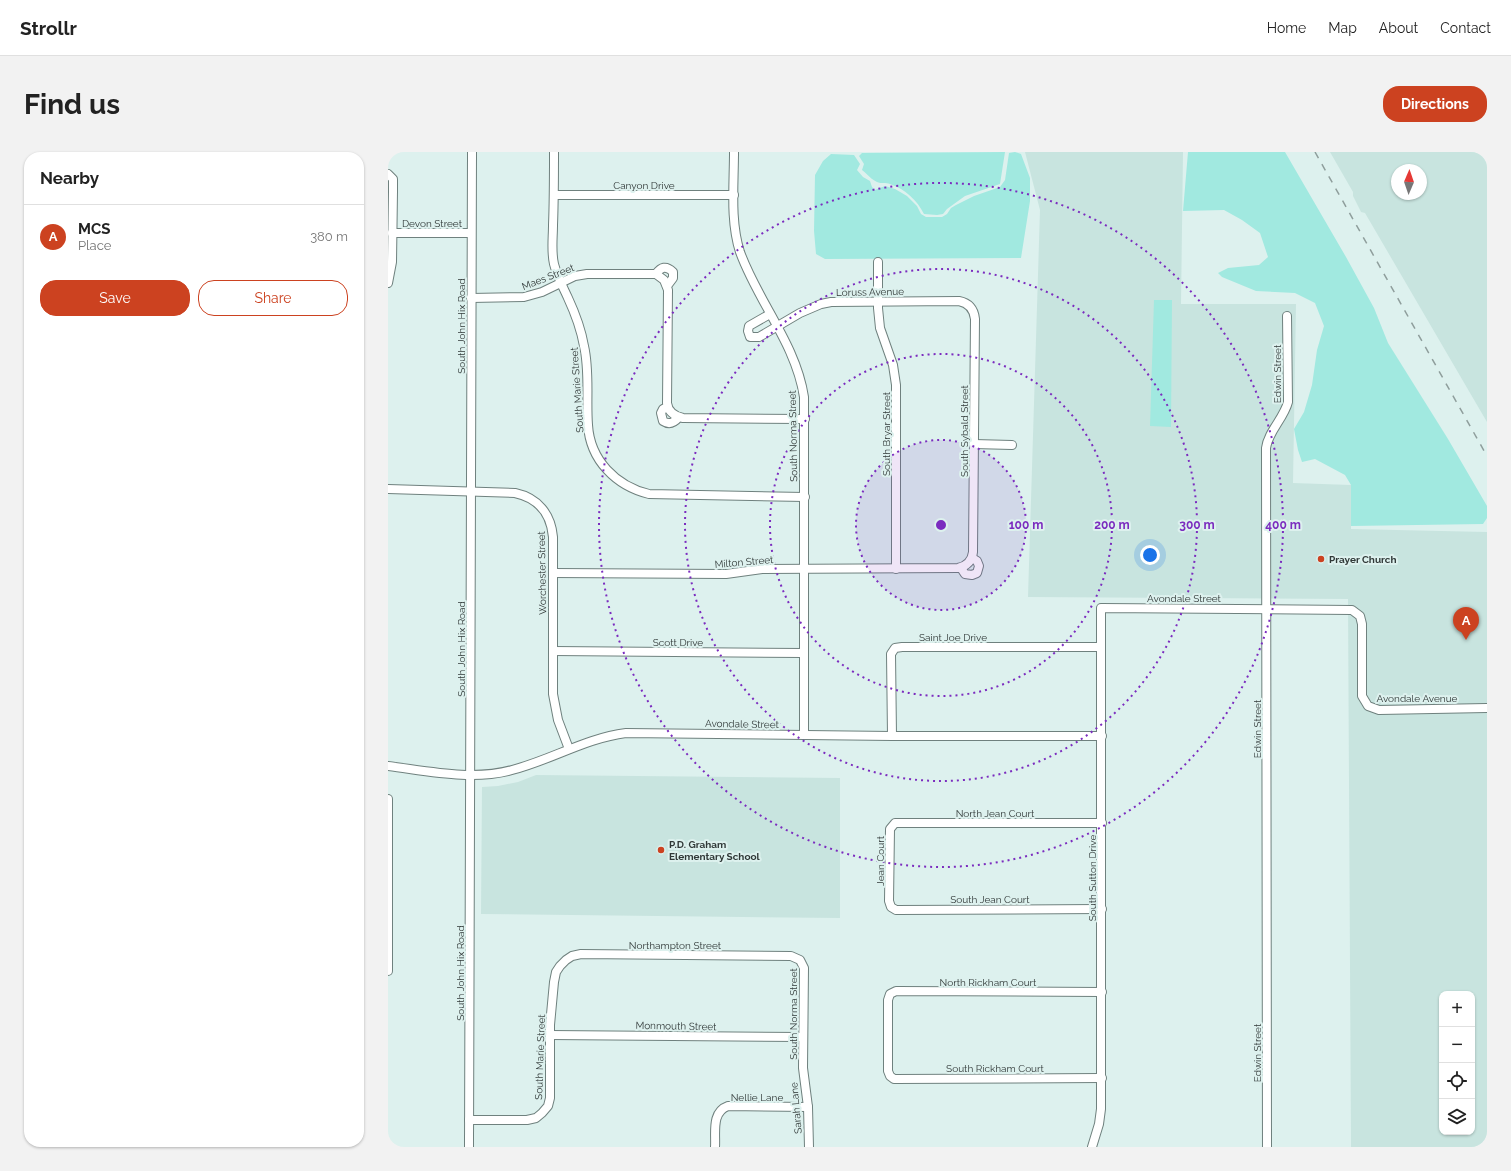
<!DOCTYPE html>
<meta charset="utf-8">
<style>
:root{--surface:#fff;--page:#f2f2f2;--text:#222;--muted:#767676;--line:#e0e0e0;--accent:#cc4220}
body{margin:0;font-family:Raleway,sans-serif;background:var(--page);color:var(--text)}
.controls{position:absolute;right:12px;bottom:12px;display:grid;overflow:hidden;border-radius:8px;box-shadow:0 1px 3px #0004}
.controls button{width:36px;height:36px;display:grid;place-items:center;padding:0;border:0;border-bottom:1px solid var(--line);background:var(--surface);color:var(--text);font:20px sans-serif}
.compass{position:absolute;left:1003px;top:12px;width:36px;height:36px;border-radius:50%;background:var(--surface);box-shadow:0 1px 3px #0004;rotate:2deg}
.you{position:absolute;left:762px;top:403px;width:14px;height:14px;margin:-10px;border:3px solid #fff;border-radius:50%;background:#1a73e8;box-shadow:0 0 0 6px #1a73e833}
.badge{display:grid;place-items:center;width:26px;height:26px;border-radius:50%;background:var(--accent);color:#fff;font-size:13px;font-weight:700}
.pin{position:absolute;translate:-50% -33px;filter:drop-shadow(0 1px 2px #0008)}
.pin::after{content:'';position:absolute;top:21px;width:14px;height:12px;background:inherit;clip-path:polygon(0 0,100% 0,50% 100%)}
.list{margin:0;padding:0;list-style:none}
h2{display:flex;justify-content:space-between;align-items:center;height:52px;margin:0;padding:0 16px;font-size:17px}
h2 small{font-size:13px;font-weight:400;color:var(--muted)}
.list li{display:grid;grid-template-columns:26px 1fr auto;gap:12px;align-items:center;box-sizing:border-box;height:64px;padding:0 16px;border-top:1px solid var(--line)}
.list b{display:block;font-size:15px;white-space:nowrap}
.list p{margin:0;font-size:13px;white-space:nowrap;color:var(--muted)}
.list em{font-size:13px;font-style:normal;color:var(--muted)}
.actions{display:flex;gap:8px;padding:12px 16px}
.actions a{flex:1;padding:9px 0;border:1px solid var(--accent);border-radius:16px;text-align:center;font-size:14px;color:var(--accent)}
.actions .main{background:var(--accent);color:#fff}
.icon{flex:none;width:22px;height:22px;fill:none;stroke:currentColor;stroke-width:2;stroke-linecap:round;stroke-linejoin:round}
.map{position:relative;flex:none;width:1099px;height:995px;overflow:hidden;border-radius:16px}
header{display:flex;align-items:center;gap:24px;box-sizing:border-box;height:56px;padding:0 20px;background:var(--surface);border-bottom:1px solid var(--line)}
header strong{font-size:19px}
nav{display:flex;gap:22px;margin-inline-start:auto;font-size:14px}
.intro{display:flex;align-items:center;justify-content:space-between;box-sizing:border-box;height:96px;padding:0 24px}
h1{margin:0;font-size:28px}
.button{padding:10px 18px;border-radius:16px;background:var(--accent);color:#fff;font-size:14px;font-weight:700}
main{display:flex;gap:24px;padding:0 24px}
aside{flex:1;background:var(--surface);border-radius:16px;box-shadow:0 1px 3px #0004}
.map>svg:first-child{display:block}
.built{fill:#c8e4df;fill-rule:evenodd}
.green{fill:#a1e9e0}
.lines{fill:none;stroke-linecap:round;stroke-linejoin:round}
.minor-casing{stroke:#6f817e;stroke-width:10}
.minor{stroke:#fff;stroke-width:8}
.rail{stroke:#8f9e9c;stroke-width:1.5;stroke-dasharray:7 7;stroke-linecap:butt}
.ring{fill:none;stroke:#7b2cbf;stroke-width:2;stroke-dasharray:2 4}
.poi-dot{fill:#cc4220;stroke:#ddf1ee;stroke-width:1.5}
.labels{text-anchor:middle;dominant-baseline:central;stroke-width:4;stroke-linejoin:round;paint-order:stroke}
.street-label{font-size:10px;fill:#313938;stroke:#ddf1ee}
.poi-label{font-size:10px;font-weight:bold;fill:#313938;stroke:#ddf1ee;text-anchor:start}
.centre{fill:#7b2cbf;stroke:#ddf1ee;stroke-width:2}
.ring-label{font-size:12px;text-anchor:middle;font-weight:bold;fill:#7b2cbf;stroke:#ddf1ee;stroke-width:4;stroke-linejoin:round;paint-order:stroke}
</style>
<header>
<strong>Strollr</strong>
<nav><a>Home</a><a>Map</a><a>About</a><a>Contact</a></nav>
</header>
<div class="intro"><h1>Find us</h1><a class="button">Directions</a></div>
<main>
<aside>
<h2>Nearby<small></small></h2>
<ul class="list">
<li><span class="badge">A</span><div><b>MCS</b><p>Place</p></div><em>380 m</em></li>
</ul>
<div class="actions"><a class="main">Save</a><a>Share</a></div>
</aside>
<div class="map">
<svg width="1099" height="995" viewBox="0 0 1099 995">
<rect width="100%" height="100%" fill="#ddf1ee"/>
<g class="built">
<path d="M637,0H795L793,152H908L905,331L963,333V377L1099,380V995H963L960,447L640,445L652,58ZM1054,842H1084V980H1054Z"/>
<path d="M942,0H1099V270L977,61L973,60L965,44V40ZM1009,18H1033V42H1009Z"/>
<path d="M148,623L452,626V766L93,762L94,635L110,634L130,630Z"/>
</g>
<g class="green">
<path d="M617,0L612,32L577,44L559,57L555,62L549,63L536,62C529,48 517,37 502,32C498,30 493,32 489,30C484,28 479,22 474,18L476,12L471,4L474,1Z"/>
<path d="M627,0L633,2L642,26V49L633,106L437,107L428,102L426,79L427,23L435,9L443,2L466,3L472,12L469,18L475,25L482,29L484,35L487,38L497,34L507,37L519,44L529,54L533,62L538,65H554L559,62L563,56L568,53L586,44L612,35L617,28L621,1Z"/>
<path d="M800,0H897L958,105L986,156L1000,191L1060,287L1099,354V366L1095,372L963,374V333L957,323L927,307L914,310L910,298L906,277L916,260L924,233L929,198L936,174L927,151L907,141L868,139L834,125L830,121L840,116L871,113L880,105L872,81L854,68L836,58L795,59Z"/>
<path d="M766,148H784L783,275L762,274Z"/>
</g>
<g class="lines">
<defs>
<g id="minor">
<path d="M166,0C166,24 166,48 165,73C165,86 163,99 166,112C169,124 175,135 180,146C187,161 193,177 196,194C202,220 198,247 200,273C202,308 228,334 261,342L417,345"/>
<path d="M346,0C346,33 342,69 352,100C370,150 408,192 416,245V583"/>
<path d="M0,22L5,27V39L4,110L0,131"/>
<path d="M166,43H346"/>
<path d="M4,81H83"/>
<path d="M490,110V156L492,176L505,213L508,233V417"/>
<path d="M268,122C273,115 278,113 285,120V126L279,134"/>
<path d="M83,146L136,145L154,140L187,124L199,122H268L276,128L280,138L279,251C280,260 286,264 295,266L417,267"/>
<path d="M279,255L275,257L273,261L275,269C281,273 286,271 291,265"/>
<path d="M586,292L624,293"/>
<path d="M0,337L127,341C150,346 163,362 165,385V542L170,568L181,597"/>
<path d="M573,416L577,422L584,423L589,421L591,414L589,409L584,406"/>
<path d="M165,421L338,422L374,417L570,416C579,414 584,409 585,400L587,167C586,157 581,151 571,149L443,150L433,152L412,161L371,185H362L360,179L361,174L382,162"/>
<path d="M165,499L416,501"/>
<path d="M504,584L503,502L507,496L514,495H713"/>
<path d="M0,614C40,619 84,629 124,618C163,608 198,586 238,581L504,584H714"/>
<path d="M0,647V819"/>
<path d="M714,671H507L502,677L501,749L503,755L508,758L714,757"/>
<path d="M162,883L415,885"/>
<path d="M714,926L506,927L502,924L500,919V848L502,842L508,839L714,840"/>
<path d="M81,968H139L148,966L154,961L160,954L162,946V873L166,830L168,820L172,814L178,808L184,804L193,802L403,804L412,808L416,816L415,916L420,955L421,995"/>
<path d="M81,995L84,0"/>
<path d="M327,995C328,981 323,960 340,954L420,955"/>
<path d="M704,995L711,972L713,957V456L964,458L972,464L974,472V544L980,554L991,558L1099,556"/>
<path d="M879,995L878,296C880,280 896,266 900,250L899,164"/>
</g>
</defs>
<use href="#minor" class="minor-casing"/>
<use href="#minor" class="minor"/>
<path class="rail" d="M927,0L1099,304"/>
</g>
<circle cx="553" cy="373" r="85" fill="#7b2cbf" fill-opacity=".12"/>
<g class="ring">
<circle cx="553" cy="373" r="85"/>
<circle cx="553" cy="373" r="171"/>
<circle cx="553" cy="373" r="256"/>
<circle cx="553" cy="373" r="342"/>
</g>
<g class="poi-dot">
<circle cx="933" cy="407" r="4"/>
<circle cx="273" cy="698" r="4"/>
</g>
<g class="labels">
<g class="street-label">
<text x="256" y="33">Canyon Drive</text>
<text x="44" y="71">Devon Street</text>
<text transform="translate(160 125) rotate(-21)">Maes Street</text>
<text transform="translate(482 140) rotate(-1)">Loruss Avenue</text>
<text transform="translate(73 174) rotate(-90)">South John Hix Road</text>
<text transform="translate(889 222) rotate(-90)">Edwin Street</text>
<text transform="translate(189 238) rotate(-94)">South Marie Street</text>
<text transform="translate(576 279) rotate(-90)">South Sybald Street</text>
<text transform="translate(498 282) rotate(-90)">South Bryar Street</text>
<text transform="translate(405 284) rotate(-91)">South Norma Street</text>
<text transform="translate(356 410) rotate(-5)">Milton Street</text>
<text transform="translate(154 421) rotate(-91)">Worchester Street</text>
<text x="796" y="446">Avondale Street</text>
<text x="565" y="485">Saint Joe Drive</text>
<text x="290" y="490">Scott Drive</text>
<text transform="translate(73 497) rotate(-90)">South John Hix Road</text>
<text x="1029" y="546">Avondale Avenue</text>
<text transform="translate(354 572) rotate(1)">Avondale Street</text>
<text transform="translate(869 577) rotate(-90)">Edwin Street</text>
<text x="607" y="661">North Jean Court</text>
<text transform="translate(492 709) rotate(-90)">Jean Court</text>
<text transform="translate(704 726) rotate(-90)">South Sutton Drive</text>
<text x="602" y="747">South Jean Court</text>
<text x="287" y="793">Northampton Street</text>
<text transform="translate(72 821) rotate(-90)">South John Hix Road</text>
<text x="600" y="830">North Rickham Court</text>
<text transform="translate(405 862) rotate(-90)">South Norma Street</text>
<text transform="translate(288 874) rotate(1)">Monmouth Street</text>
<text transform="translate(869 901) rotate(-90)">Edwin Street</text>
<text transform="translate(152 905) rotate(-88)">South Marie Street</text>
<text x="607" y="916">South Rickham Court</text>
<text x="369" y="945">Nellie Lane</text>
<text transform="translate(408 956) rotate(-95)">Sarah Lane</text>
</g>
<g class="poi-label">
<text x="941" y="407">Prayer Church</text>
<text x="281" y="692">P.D. Graham<tspan x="281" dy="12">Elementary School</tspan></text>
</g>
</g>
<circle cx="553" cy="373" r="6" class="centre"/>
<g class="ring-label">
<text x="638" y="377">100 m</text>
<text x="724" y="377">200 m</text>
<text x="809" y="377">300 m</text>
<text x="895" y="377">400 m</text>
</g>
</svg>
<div class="controls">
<button>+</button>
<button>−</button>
<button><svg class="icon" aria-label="locate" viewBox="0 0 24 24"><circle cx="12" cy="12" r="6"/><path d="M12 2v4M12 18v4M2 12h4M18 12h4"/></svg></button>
<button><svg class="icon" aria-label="layers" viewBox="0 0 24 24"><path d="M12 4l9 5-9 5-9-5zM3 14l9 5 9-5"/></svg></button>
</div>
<svg class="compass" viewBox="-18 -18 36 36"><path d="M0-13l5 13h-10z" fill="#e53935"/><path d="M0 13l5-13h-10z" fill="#767676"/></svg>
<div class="you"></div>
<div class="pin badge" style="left:1078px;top:488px">A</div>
</div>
</main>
